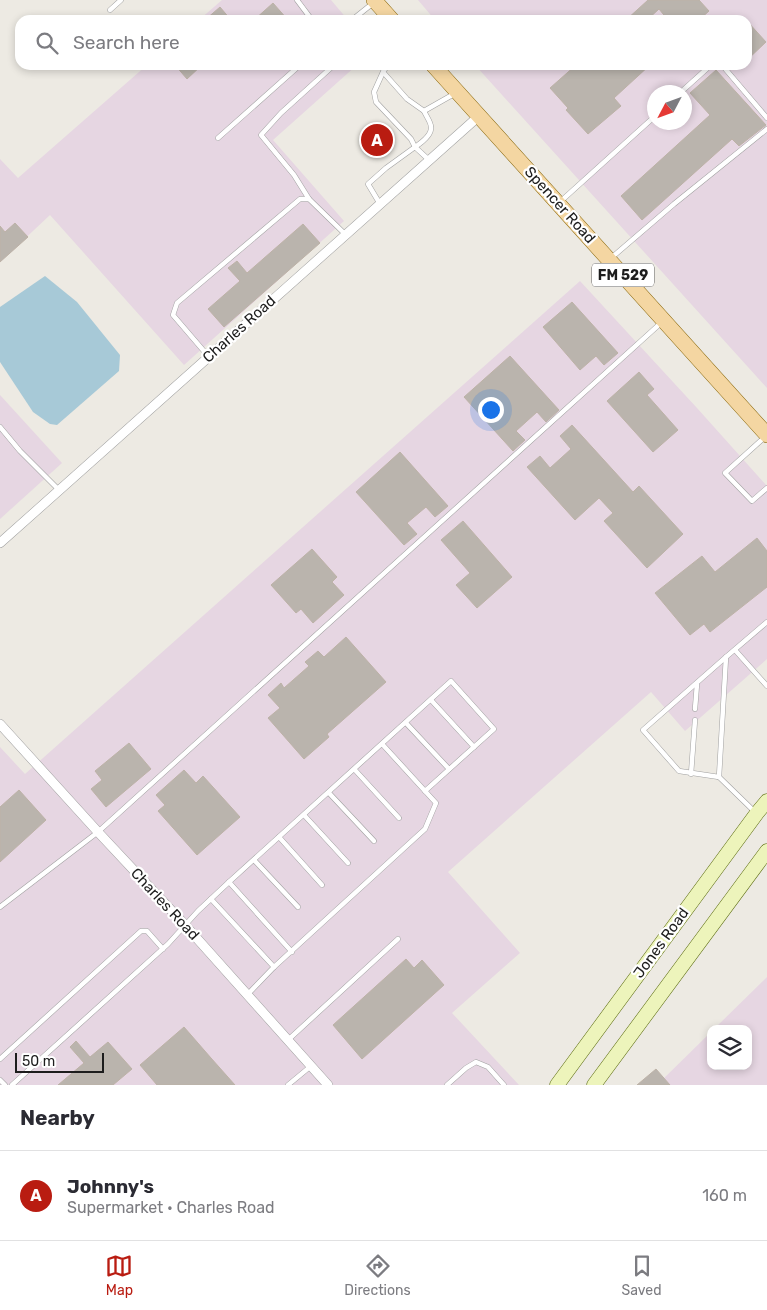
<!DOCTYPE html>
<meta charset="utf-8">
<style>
:root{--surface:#fff;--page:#f2f2f3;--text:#2b2b33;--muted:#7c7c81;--line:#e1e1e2;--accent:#b91c11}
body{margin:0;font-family:Rubik,sans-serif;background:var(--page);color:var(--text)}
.controls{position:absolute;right:15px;bottom:15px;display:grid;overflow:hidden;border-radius:10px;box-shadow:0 2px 8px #0003}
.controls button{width:45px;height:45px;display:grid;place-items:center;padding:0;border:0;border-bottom:1px solid var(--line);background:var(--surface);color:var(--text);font:25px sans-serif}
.compass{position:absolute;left:647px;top:85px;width:45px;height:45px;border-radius:50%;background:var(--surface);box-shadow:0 2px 8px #0003;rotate:229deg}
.scale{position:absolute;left:15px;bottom:12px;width:89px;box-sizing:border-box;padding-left:5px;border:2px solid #1d1d1d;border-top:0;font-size:14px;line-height:18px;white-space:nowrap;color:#1d1d1d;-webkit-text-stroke:4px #fff;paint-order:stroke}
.you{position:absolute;left:490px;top:409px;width:18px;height:18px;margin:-12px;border:4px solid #fff;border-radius:50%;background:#1a73e8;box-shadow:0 0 0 8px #1a73e833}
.badge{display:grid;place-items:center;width:32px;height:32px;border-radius:50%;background:var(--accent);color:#fff;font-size:16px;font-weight:700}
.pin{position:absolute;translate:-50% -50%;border:2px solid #fff;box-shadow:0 1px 5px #0006}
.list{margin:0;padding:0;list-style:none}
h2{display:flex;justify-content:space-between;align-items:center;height:65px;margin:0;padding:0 20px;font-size:21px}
h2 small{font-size:16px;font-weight:400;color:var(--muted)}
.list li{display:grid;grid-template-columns:32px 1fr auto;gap:15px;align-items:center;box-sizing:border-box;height:90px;padding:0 20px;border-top:1px solid var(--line)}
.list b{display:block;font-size:19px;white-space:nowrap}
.list p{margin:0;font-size:16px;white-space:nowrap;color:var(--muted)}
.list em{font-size:16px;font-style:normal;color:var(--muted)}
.icon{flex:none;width:28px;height:28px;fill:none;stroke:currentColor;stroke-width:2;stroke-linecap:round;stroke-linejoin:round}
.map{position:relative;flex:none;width:767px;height:1085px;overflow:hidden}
.search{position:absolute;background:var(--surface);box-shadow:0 2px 8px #0003;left:15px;right:15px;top:15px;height:55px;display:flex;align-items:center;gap:12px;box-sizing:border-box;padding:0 18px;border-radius:15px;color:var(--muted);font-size:19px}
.sheet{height:155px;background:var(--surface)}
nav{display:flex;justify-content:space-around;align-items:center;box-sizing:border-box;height:70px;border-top:1px solid var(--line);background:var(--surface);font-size:14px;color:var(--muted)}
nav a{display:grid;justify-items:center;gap:2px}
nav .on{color:var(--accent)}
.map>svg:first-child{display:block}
.industrial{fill:#e6d6e2;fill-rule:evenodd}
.water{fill:#a7c9d7}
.building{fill:#bab4ad;stroke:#bdb2a7}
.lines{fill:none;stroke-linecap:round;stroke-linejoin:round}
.lane-casing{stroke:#a1a1a1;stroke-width:5.5}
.street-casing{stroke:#a1a1a1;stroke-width:10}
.secondary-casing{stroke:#5a6a0e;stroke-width:15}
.primary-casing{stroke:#89680c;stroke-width:16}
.lane{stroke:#fff;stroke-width:4.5}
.street{stroke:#fff;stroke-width:9}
.secondary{stroke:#edf4bb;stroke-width:14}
.primary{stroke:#f4d6a2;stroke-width:15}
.labels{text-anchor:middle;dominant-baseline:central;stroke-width:4.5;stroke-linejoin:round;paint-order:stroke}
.shield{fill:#fff;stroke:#616161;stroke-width:1}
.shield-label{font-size:14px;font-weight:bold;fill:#1d1d1d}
.street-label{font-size:15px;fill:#1d1d1d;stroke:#fff}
</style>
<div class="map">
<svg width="767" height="1085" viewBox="0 0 767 1085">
<rect width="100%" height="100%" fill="#edeae3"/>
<g class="industrial">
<path d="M222,0H331L348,20H199Z"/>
<path d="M418,0H767V388L475,65H747V20H435ZM654,92H684V122H654Z"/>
<path d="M147,65H357L273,140L344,221L184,365L50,215L0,262V159L18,178Z"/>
<path d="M580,281L697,408L767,486V659L685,731L651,692L448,872L520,953L452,1013L519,1085H0V747L25,774Z"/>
<path d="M0,395L62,463L0,519Z"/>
<path d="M767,977V1085H657L711,1032V1066H748V1029H714Z"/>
</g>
<path class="water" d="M45,276L77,302L120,355L119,371L57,425L50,424L33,412L0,362V307Z"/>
<g class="building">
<path d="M648,0H699L709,11L699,20H668L659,9L647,20H626Z"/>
<path d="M273,3L288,20H254Z"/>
<path d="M220,7L231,20H205Z"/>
<path d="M747,21L766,42L747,60Z"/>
<path d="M175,65H202L187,79Z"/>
<path d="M576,65H650L614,98L621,106L588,134L566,110L568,108L550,88Z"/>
<path d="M716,70L766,125L739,146L732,139L642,220L621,196L710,115L690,93Z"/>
<path d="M15,223L28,237L0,262V226L5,232Z"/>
<path d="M303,224L320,243L224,327L208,309L240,281L228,268L237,261L247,273Z"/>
<path d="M572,302L618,353L604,365L596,356L580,370L543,327Z"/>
<path d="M510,356L559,410L546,422L537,412L516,431L525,440L513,451L464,397Z"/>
<path d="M639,372L654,389L647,395L678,430L653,452L607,401Z"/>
<path d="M572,425L633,492L639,486L683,534L647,568L604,521L613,513L599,498L575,520L527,467L540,456L550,468L571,449L560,436Z"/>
<path d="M400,452L448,506L435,517L426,507L407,523L417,534L404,545L356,492Z"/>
<path d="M463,521L512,577L477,608L456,585L470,573L441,540Z"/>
<path d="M757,538L767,551V587L710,632L704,624L690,635L655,593L702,556L715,572Z"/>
<path d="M312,549L337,577L332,582L344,595L313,623L301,609L296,613L271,585Z"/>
<path d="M346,637L386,682L327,734L329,737L304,759L268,718L280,708L268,695L281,683L284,688L309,666L305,662L318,651L324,657Z"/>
<path d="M129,743L151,769L106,807L91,789L102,780L95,771Z"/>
<path d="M184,770L196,783L203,776L240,817L197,855L158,811L165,805L156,795Z"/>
<path d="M19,790L46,820L0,862V807Z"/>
<path d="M406,959L414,968L422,960L444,985L362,1059L333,1025Z"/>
<path d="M184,1027L211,1058L235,1085H157L140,1065Z"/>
<path d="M76,1041L90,1057L108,1042L132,1069L113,1085H58L84,1063L70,1047Z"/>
<path d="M656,1069L670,1085H637Z"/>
</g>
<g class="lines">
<defs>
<g id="lane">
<path d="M297,0L312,20"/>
<path d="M110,10L121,0"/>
<path d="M352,20L372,4"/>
<path d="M388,65L383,72L407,99L424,111L454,94"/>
<path d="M722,65L767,118"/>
<path d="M383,72L374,92L376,102L411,139L415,147C421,143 432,135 431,127C431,122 426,116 424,111"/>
<path d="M681,92L711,65"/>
<path d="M218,138L300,65"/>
<path d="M309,199L294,175L261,135L281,113L334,65"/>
<path d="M561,201L654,117"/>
<path d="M380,204L368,184L386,168L415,147L429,160"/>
<path d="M610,259L674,204L767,129"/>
<path d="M209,357L173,315L177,303L300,199H309L346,235"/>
<path d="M0,427L20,451L59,490"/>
<path d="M766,436L725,473L752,501L767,488"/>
<path d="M735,650L767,686"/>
<path d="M431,700L474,747"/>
<path d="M695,709L697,684"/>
<path d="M406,723L449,769"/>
<path d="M383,745L425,791"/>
<path d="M355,770L399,818"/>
<path d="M691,774L695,720"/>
<path d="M719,777L679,771L643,730L726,657"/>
<path d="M329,793L374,841"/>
<path d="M756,813L719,777L726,657L767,622"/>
<path d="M304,815L348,863"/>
<path d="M279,837L322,885"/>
<path d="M254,860L298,907"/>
<path d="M229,882L292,952"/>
<path d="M211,899L274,967"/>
<path d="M0,907L98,832L662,322"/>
<path d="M288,1040L398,939"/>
<path d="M0,1059L141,931H147L163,949"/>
<path d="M0,1080L5,1085"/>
<path d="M12,1085L168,944L198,911L229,882L451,681L494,729L425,791L436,803L425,829L274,967L247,995"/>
<path d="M288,1085L311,1066"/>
<path d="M447,1085L466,1068L476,1062L488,1067L504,1085"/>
</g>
<g id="street">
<path d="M0,543L479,116"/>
<path d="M0,724L98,832L185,925L328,1085"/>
</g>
<g id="secondary">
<path d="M557,1085L757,813L767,801"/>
<path d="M594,1085L767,851"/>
</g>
<g id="primary">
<path d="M374,0L392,20"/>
<path d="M433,65L767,435"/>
</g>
</defs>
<use href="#lane" class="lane-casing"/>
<use href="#street" class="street-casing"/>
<use href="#secondary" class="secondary-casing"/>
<use href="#primary" class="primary-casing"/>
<use href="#lane" class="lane"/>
<use href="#street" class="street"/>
<use href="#secondary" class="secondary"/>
<use href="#primary" class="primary"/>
</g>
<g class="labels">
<rect class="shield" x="592" y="263.5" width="62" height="23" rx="4"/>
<g class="shield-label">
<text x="623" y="275">FM 529</text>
</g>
<g class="street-label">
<text transform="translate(560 205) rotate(48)">Spencer Road</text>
<text transform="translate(239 329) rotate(-42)">Charles Road</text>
<text transform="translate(165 904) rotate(47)">Charles Road</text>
<text transform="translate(661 943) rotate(-54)">Jones Road</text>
</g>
</g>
</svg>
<div class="controls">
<button><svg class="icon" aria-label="layers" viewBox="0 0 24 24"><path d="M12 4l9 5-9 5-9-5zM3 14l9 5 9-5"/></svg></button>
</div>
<svg class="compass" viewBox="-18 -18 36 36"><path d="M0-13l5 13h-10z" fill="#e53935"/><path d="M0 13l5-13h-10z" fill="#7c7c81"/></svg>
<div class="scale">50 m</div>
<div class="you"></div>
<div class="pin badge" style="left:377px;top:140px">A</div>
<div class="search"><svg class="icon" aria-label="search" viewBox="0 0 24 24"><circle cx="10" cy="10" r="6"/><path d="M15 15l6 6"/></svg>Search here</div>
</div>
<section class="sheet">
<h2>Nearby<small></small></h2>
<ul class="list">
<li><span class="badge">A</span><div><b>Johnny's</b><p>Supermarket · Charles Road</p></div><em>160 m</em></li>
</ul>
</section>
<nav>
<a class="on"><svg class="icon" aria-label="map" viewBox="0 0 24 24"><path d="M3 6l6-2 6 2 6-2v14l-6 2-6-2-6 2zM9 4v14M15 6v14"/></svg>Map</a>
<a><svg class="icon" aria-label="directions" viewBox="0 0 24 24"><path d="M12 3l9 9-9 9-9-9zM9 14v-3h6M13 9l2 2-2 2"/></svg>Directions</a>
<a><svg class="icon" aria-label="saved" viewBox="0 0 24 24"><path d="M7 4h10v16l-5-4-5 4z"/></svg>Saved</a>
</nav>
